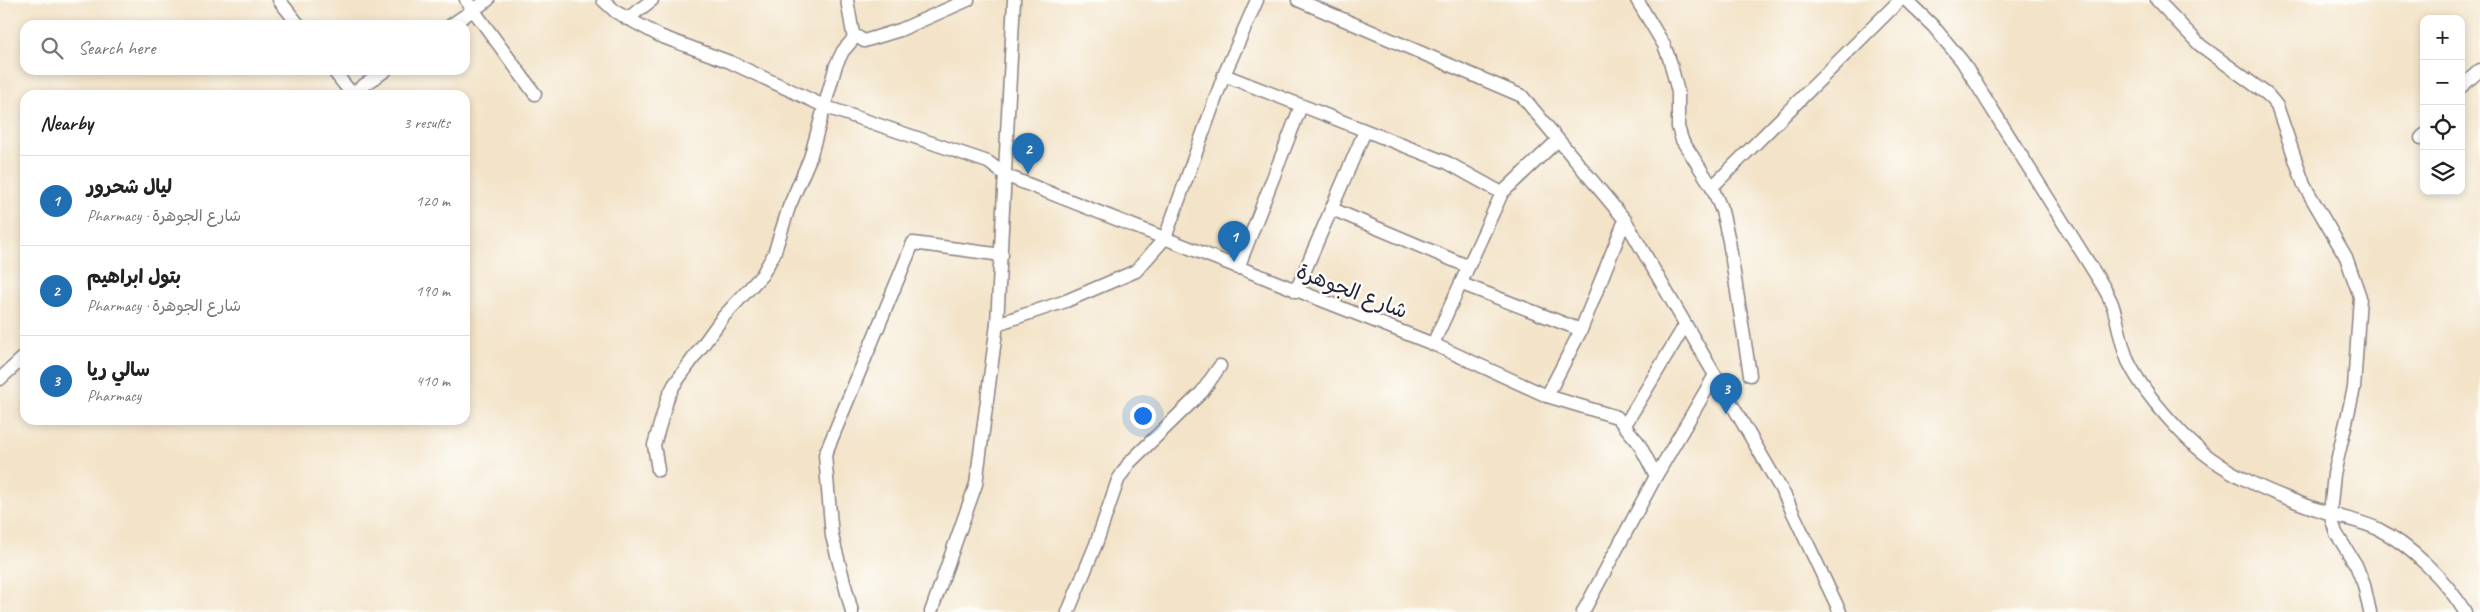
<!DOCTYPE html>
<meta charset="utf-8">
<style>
:root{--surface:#fff;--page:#f2f2f2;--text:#222;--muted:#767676;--line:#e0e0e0;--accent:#1f6fb2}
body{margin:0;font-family:Caveat,"Playpen Sans Arabic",sans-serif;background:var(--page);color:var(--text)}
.controls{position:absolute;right:15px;top:15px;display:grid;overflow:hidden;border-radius:10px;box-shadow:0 2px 8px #0003}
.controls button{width:45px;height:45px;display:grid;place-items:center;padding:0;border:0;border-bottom:1px solid var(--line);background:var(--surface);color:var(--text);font:25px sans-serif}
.you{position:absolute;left:1142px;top:415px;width:18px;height:18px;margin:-12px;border:4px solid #fff;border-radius:50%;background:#1a73e8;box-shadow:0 0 0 8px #1a73e833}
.badge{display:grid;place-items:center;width:32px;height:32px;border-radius:50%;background:var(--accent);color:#fff;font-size:16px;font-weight:700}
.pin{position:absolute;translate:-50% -41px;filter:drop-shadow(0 1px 2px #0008)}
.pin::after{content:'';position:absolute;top:26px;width:18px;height:15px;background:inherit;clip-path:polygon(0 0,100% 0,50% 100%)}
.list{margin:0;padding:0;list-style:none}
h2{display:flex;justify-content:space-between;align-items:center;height:65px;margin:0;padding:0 20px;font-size:21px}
h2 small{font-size:16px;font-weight:400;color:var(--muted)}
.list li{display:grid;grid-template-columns:32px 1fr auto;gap:15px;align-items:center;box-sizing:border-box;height:90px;padding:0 20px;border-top:1px solid var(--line)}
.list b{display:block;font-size:19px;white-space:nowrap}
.list p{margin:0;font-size:16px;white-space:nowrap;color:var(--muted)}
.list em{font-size:16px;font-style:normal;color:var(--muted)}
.icon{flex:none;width:28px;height:28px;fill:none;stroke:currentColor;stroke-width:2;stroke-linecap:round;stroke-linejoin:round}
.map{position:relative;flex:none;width:2480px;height:612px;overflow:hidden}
.search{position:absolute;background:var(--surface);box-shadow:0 2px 8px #0003;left:20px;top:20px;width:450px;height:55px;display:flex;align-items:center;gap:12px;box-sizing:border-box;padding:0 18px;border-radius:15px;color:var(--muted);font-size:19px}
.panel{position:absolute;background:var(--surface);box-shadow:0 2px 8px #0003;left:20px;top:90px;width:450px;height:335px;border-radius:15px}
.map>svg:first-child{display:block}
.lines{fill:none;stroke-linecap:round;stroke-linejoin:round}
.minor-casing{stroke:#8a8282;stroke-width:15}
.minor{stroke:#fff;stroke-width:12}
.labels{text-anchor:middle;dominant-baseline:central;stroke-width:5;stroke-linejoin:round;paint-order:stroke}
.street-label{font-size:21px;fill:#22223b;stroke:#fdfcf7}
</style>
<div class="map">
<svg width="2480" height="612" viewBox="0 0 2480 612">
<rect width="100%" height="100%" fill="#fdfcf7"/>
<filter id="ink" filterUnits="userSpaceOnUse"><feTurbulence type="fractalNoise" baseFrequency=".02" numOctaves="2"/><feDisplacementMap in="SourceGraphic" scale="10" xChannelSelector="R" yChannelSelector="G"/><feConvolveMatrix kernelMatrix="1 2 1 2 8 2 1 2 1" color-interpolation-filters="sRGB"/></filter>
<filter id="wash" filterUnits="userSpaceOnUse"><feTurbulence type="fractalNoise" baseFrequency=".0096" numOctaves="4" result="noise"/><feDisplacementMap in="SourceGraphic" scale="20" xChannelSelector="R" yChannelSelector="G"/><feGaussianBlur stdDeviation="1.12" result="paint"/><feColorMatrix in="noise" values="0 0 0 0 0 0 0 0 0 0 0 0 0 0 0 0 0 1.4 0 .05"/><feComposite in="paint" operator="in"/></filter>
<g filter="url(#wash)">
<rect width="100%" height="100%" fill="#f3e3c8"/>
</g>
<g filter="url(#ink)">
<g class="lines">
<defs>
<g id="minor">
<path d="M279,0L299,25"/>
<path d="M466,0L535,94"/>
<path d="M603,0L616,12L660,36L730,62L826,107L988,162L1007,176L1433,344L1547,396L1617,417L1638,442L1656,476"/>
<path d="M847,0L853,34L864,41L900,30L968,0"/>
<path d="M1298,0L1522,96L1625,220L1785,496L1840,612"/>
<path d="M1637,0L1664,45L1670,61L1678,92V127L1682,140L1712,187L1722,211L1729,241L1750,375"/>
<path d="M1906,0L1933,26L1962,61L2103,286C2107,293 2112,302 2114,310C2119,327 2121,344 2128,361C2140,386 2161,411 2180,431C2219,474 2277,496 2331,514C2347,519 2364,522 2378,529C2410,545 2447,581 2465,612"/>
<path d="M2157,0L2200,45L2268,95L2277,106L2304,185L2346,257L2360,297L2354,388L2334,474L2330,514L2336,533L2356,565L2364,585L2370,612"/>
<path d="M627,19L652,0"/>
<path d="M451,25L488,0"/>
<path d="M333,70L352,94"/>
<path d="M1224,75L1448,163L1502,193"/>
<path d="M2461,87L2480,70"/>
<path d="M350,95L386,70"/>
<path d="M2421,138L2424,135"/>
<path d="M1712,187L1900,0"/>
<path d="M1332,209L1467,266"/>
<path d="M1238,268L1301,106"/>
<path d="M1462,284L1581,330"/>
<path d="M1296,291L1365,131"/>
<path d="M997,324L1066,301L1136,271L1165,238L1224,75L1257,0"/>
<path d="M1433,344L1502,193L1558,140"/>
<path d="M0,379L25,356"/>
<path d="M1547,396L1581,330L1625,220"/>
<path d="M1625,425L1685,325"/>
<path d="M658,470L654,445L668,397L674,385L723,317L762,275L774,254L789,207L810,158L836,65L843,51L855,37"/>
<path d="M852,612L832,536L825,455L913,243L1002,255"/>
<path d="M931,612L976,484L997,324L1014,0"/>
<path d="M1068,612L1096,544L1118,480L1129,463L1202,392L1220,366"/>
<path d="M1583,612L1656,476L1715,375"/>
</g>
</defs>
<use href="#minor" class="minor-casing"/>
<use href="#minor" class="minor"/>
</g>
</g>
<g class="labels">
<g class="street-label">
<text transform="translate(1352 291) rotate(21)">شارع الجوهرة</text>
</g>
</g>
</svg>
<div class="controls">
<button>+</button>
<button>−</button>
<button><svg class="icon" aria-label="locate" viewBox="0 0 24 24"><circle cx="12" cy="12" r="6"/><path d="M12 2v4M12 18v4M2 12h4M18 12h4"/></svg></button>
<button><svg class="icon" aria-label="layers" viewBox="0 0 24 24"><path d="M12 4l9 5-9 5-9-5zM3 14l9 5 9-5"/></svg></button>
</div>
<div class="you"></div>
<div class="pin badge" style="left:1234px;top:262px">1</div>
<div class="pin badge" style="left:1028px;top:174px">2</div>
<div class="pin badge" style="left:1726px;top:414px">3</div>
<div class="search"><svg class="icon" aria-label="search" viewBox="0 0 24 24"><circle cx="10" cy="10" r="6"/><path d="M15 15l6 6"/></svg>Search here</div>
<section class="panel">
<h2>Nearby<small>3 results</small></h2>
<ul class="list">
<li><span class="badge">1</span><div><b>ليال شحرور</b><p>Pharmacy · شارع الجوهرة</p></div><em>120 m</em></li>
<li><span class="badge">2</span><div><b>بتول ابراهيم</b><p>Pharmacy · شارع الجوهرة</p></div><em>190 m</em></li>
<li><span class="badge">3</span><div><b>سالي ريا</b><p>Pharmacy</p></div><em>410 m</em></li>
</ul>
</section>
</div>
